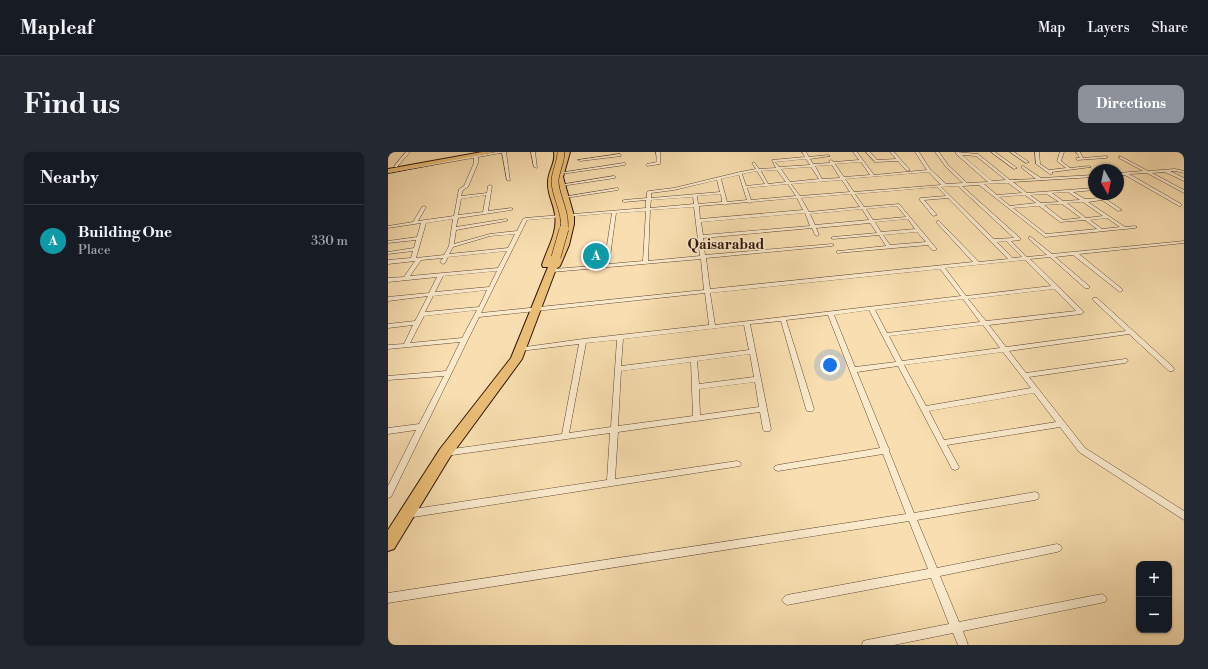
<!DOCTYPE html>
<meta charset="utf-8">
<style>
:root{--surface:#171b24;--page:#242831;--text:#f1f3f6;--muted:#9ea1a6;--line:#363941;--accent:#8c9099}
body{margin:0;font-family:"Libre Bodoni",serif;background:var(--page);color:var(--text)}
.controls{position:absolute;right:12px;bottom:12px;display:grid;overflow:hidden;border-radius:8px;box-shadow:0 1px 3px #0004}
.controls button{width:36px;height:36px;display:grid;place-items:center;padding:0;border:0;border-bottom:1px solid var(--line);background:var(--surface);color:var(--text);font:20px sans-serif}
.compass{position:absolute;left:700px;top:12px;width:36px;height:36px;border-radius:50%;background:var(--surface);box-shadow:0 1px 3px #0004;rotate:171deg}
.you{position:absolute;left:442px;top:213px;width:14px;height:14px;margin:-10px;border:3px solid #fff;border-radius:50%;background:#1a73e8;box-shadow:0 0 0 6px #1a73e833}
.badge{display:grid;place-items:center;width:26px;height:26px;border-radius:50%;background:var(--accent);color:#fff;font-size:13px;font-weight:700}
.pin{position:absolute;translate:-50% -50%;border:2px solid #fff;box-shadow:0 1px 4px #0006}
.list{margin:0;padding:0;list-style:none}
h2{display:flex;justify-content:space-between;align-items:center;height:52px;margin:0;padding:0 16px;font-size:17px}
h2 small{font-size:13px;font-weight:400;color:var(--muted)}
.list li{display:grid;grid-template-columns:26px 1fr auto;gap:12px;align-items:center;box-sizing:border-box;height:72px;padding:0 16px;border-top:1px solid var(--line)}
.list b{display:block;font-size:15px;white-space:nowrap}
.list p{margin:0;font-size:13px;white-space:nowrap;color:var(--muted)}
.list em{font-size:13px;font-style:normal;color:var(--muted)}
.map{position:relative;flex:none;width:796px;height:493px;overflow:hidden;border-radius:8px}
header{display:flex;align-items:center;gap:24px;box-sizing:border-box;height:56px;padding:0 20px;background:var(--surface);border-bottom:1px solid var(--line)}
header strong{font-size:19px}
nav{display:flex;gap:22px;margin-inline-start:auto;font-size:14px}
.intro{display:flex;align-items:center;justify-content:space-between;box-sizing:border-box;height:96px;padding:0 24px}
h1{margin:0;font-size:28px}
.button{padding:10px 18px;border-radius:8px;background:var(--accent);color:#fff;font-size:14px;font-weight:700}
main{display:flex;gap:24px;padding:0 24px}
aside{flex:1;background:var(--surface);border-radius:8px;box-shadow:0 1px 3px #0004}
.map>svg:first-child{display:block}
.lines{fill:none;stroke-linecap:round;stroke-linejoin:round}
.minor-casing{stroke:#614634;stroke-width:1}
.tertiary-casing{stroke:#614634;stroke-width:1}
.primary-casing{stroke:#2f140a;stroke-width:2}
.minor{fill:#faeacc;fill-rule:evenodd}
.tertiary{fill:#faeacc;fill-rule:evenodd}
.primary{fill:#ecbf78;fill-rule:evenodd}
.primary-bridge-far1-casing{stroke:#2f140a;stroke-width:8;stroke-linecap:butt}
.primary-bridge-casing{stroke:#2f140a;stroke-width:10;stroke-linecap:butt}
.primary-bridge-far1{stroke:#ecbf78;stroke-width:7}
.primary-bridge{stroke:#ecbf78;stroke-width:9}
.labels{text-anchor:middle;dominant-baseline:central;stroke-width:3;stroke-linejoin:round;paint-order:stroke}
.far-district-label{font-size:14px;font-weight:bold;fill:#2f140a;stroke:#faeacc}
</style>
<header>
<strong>Mapleaf</strong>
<nav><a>Map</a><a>Layers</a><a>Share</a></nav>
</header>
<div class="intro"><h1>Find us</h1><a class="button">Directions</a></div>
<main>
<aside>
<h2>Nearby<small></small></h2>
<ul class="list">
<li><span class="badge" style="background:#0f9aa8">A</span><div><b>Building One</b><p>Place</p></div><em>330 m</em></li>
</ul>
</aside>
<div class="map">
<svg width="796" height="493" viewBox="0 0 796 493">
<rect width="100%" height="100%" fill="#f8deb0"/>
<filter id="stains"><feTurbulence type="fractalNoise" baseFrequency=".005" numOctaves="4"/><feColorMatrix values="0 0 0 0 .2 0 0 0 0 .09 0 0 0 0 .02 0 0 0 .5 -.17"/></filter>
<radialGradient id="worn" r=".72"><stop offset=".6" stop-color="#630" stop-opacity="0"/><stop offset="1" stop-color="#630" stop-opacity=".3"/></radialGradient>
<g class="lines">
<defs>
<g id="minor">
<path d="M18,0H22L9,15H7V13Z"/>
<path d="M114,0H118L122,29L119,28Z"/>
<path d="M143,0H147L149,16L146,15Z"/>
<path d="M268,0H272V12L259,14V12L269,10Z"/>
<path d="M414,0H418L421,5L440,3L442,4L422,7L425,12L442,11L441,9L443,8L446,10L471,8L465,0H469L486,23L539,18L527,0H531L542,17L558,32L575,31L558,15L547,0H551L560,13L579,31L600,30L568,2V0L590,2L622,28L648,27L634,16V14H635L653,26L706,23V25L625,30L639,41L706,36V38L685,40L697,47L711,46L705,42L706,41V42H710L734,58L730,59L714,48L700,50L737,75L747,74L749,75L747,76L657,85L591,33L574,34L632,86V88L623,89L639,105L659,103L641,87V85H643L664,102L796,89V91L691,102L734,137L735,138L732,140L685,103L667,105L701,134V136H697L662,105L642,107L696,160L693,162L601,173L618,195L738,179L705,148V146H709L785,215L786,217L785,219H781L741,182L621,199L638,221L737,207H739L740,209L737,211L641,225L697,296L796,359V368L691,300L672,275L559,293L571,315L570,317L567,318L564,317L510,214L469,220L500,295L502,298L501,299L526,361L647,340L650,341L651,344L650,347L647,348L529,368L549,416L669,392L672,393L674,396L672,399L669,400L552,424L571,470L714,442L717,444L719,447L717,450L575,479L580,493H570L565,481L506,493H474L475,489L479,488L561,472L543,426L399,453L396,451L394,448L396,445L399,443L540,417L521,369L0,451V441L518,362L495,302L390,319L387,318L386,316L387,314L390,313L492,296L440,163L398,168L426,257L425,259H419L418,257L393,169L362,172L383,277L382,279H376L375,277L372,260L230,280L227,327L349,309L352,310L353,312L352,314L19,366L16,365L15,362L16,359L19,358L219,328L222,281L57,304L54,303L53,301L54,299L57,298L174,282L191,192L132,199L129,197L130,196L195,187L321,173L317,141L91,165L3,345L0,346V334L28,278L0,282V276L31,272L56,224L0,228V224L58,219L72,190L0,197V193L16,192L25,173L0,176V172L27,169L40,144L0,149V145L41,141L49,125L0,130V126L16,125L27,109L0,112V108L23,106L25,99L0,102V100L26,96L28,88L0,91V89L29,85L33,71L0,76V74L25,70L34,55L36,54L38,55L30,69L66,64L71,37L76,34L86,11V5L88,4L90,5V11L80,35L75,38L73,44L99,41L100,34L102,33L104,34L100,59L123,56L125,57L123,58L70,66L68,75L118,67L120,68L118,69L68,78L66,92L102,82L129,79L135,67L137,66L258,56V48L236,50L234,49L236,48L259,46V40L261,39L286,36L352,20L368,17L364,11L366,10L371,17L388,16L384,8L417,5ZM574,3L588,4L618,28L604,29ZM418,7L422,13L391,15L387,10ZM473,10L482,23L456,25L447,12ZM444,13L452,26L434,27L427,14ZM423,15L431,27L402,30L393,17ZM389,18L398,30L380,32L373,19ZM369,19L377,32L358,34L354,22ZM541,20L553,33L466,40L457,27ZM351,23L359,48L339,50L333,27ZM329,28L332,40L263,46V41L286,38ZM454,28L462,40L412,44L403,32ZM620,31L634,41L609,43L596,32ZM400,32L408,44L363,48L359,36ZM570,34L626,86L606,87L553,35ZM549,35L558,44L533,46L531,47L545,64L549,63L536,48L560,46L620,107L591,110L551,69H549V71L585,110L322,137L318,106L444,94L446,93L444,92L317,103L315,86L424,76L427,83L429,84L431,83L428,76L482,71L489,81L445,85L443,86L445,87L491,83L498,94L451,99H449V101L540,93L544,98H548V96L511,52L476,55L467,42ZM680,40L692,48L675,49L664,41ZM333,42L334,50L310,52L309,44ZM463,42L472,55L421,60L413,46ZM659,42L671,50L653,51L642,43ZM98,43L95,60L70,63L73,47ZM637,43L648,51L622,54L611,45ZM305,45L306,52L262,56L263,48ZM409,46L415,58L312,67L311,54L335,52L337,53L339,52L360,50L362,51L364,50ZM695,50L715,64L698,66L679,51ZM674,52L693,66L675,68L656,53ZM509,54L518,65L485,68L478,57ZM651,54L672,70L697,68L709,77L658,82L625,56ZM306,55L312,104L260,109L262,58ZM474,57L481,68L427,73L422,62ZM258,59L255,109L221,112L228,61ZM224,61L216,113L166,117L164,118V120L313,107L316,138L93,161L139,68ZM417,61L422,74L315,83L313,70ZM719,66L732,75L714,77L702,68ZM65,67L61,94L56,103L28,106L38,71ZM520,67L527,77L493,80L487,70ZM529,80L538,90L502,93L495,83ZM127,82L120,96L61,102L65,95L102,84ZM618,89L634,105L625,106L609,90ZM119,99L110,116L22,124L33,108L55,106L52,110L55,112L57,111L60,105ZM637,108L663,134L578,144L557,116ZM552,117L573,144L327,173L322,141ZM109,119L101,135L47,140L55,124ZM666,137L688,159L598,169L580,147ZM99,138L91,155L37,160L45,144ZM575,147L592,170L499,181L487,158ZM89,158L74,186L22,191L36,164ZM481,158L508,210L467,215L446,163ZM356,173L361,198L233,214L235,187ZM595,173L612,196L514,209L501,184ZM229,188L223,275L181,281L198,191ZM615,200L643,236L538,254L516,213ZM362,202L366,225L311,232L309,209ZM303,210L305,264L230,274L233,219ZM367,230L371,255L312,263L311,237ZM646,241L668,270L556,288L541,259Z"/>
<path d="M478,0H482L489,8L508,7L502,0H506L522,18L519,19L510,9L487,10Z"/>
<path d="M603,0H607L629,16L626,17Z"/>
<path d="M622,0H626L641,10L638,11Z"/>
<path d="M647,0H651L652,12L661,18L678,16L669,9L672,0H676L673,9L682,16L701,14L703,15L664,20V22H662L648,12Z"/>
<path d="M688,0H692L695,6L718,4L720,5L718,6L689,8L688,6H692Z"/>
<path d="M232,2L233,4L192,9L190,8Z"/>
<path d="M732,4L760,19L787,17L796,19V21L787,19H782L796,26V29L777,20L764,21L796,38V41L759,21L741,22L793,52V54H791L737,23H730V21L755,19L731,6Z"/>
<path d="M236,11H237V13L173,22L171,21Z"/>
<path d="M226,24L228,25L227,26L173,34L171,33Z"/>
<path d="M229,36H230V38L177,46L175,45Z"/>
</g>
<path id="tertiary" d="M108,0H118L0,21V19Z"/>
<g id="primary">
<path d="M94,0H107L0,21V17Z"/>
<path d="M166,0H172L173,4L167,26L166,34L175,69L173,81L166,103H169L178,72V64L169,25L176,0H182L175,25L186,64V72L181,93L172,114L168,117L134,207L62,305L6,397L0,399V378L52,297L123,206L160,115H155L154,113C159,97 170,80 167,63C166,52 159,42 160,30C160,19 168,11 166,0Z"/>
</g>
</defs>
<use href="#minor" class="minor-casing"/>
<use href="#tertiary" class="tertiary-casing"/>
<use href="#primary" class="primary-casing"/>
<use href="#minor" class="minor"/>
<use href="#tertiary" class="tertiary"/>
<use href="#primary" class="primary"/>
<defs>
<path id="primary-bridge-far1" d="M173,0C173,10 168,18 167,28C166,42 179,60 176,78"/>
<path id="primary-bridge" d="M168,105L176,77"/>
</defs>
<use href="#primary-bridge-far1" class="primary-bridge-far1-casing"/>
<use href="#primary-bridge" class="primary-bridge-casing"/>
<use href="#primary-bridge-far1" class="primary-bridge-far1"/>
<use href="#primary-bridge" class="primary-bridge"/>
</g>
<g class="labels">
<g class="far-district-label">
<text x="338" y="93">Qaisarabad</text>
</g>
</g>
<rect width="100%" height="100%" filter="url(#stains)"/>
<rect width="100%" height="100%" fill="url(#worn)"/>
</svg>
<div class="controls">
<button>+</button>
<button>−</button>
</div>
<svg class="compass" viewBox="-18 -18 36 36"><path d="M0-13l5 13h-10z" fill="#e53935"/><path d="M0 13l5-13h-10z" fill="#9ea1a6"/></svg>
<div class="you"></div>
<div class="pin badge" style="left:208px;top:104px;background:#0f9aa8">A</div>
</div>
</main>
